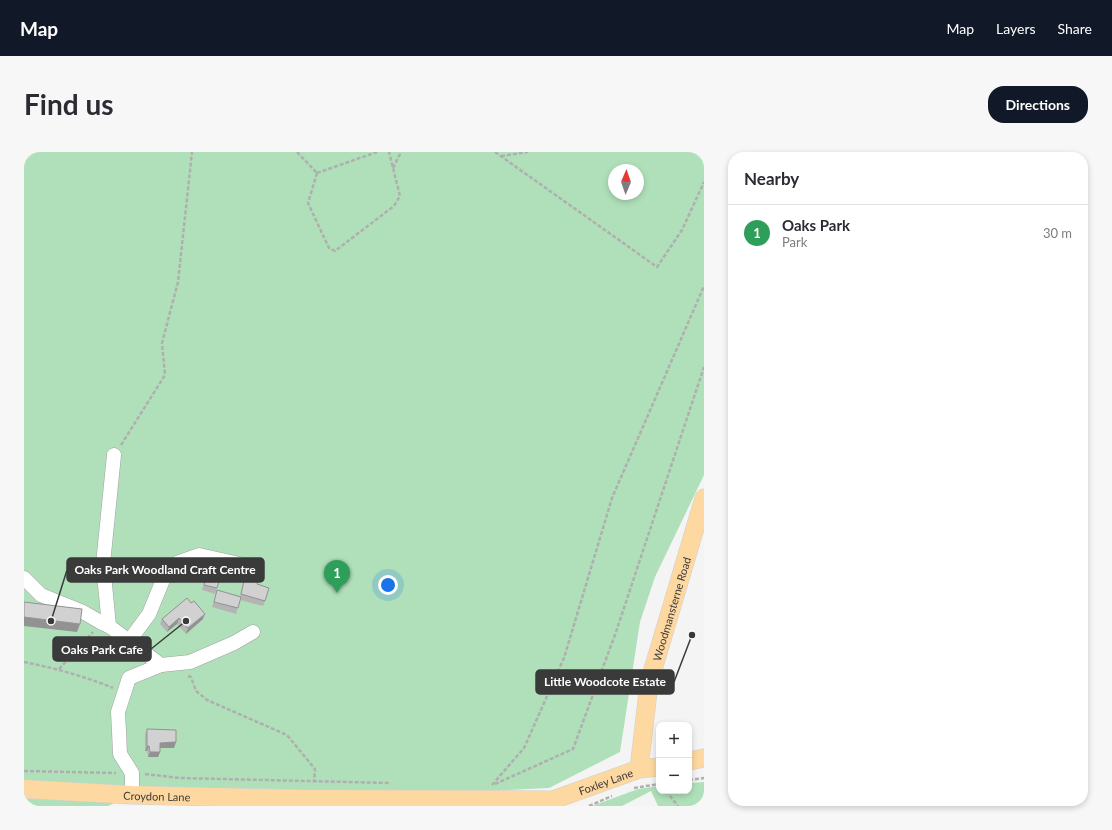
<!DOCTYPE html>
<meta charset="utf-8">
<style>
:root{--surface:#fff;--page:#f7f7f7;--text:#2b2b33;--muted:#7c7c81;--line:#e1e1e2;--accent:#111827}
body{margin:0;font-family:Lato,sans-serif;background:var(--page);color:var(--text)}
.controls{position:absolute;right:12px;bottom:12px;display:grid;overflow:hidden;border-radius:8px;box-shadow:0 2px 6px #0003}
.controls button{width:36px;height:36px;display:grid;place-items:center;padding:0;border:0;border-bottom:1px solid var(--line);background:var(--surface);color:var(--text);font:20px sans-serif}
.compass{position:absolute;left:584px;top:12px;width:36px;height:36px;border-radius:50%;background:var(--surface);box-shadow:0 2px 6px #0003;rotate:2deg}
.you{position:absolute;left:364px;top:433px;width:14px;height:14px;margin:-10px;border:3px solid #fff;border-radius:50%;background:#1a73e8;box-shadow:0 0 0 6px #1a73e833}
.badge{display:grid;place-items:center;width:26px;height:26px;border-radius:50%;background:var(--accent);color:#fff;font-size:13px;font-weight:700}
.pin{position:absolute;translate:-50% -33px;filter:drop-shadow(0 1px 2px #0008)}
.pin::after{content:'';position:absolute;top:21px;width:14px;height:12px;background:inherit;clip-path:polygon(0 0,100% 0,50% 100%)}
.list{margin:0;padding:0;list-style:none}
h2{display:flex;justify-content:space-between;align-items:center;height:52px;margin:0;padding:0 16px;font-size:17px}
h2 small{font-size:13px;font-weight:400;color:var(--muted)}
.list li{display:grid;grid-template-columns:26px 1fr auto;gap:12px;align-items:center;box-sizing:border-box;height:56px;padding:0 16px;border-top:1px solid var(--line)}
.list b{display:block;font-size:15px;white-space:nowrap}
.list p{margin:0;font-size:13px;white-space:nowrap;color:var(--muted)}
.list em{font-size:13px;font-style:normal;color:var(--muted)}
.map{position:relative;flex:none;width:680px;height:654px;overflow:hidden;border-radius:16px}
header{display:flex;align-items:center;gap:24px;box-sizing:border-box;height:56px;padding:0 20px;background:var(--accent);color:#fff}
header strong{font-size:19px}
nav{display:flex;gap:22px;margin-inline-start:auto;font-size:14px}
.intro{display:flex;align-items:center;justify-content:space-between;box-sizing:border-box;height:96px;padding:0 24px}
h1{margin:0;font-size:28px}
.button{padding:10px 18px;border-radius:16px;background:var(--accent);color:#fff;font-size:14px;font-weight:700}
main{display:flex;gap:24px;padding:0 24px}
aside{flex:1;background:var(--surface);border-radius:16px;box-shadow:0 2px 6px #0003}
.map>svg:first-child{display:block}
.green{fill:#b0e0b9;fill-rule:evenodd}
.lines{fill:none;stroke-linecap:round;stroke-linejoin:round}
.minor-casing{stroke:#a0a1a2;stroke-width:15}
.major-casing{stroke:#d0d0d0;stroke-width:19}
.path{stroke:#afafb0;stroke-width:2.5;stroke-dasharray:4 2;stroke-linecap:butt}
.minor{stroke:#fff;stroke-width:14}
.major{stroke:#fdd8a0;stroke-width:18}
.wall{fill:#b5b4b5}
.shaded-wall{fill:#939293}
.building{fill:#d2d1d2;stroke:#939293}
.labels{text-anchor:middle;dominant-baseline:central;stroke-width:4;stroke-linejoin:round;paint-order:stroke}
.street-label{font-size:11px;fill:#3a3a3b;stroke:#fff}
.leader{fill:none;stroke:#3a3a3b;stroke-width:1.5}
.callout-dot{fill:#3a3a3b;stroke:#fff;stroke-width:1.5}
.callout{fill:#3a3a3b;stroke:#3a3a3b;stroke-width:1.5}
.callout-label{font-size:12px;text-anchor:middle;font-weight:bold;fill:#fff}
</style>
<header>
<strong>Map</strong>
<nav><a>Map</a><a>Layers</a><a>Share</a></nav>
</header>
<div class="intro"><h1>Find us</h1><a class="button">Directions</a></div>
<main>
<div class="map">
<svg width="680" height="654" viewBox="0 0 680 654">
<rect width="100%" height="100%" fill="#f4f4f5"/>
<g class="green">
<path d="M0,0H680V323L631,425L616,470L596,600L525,636L298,647L108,643L84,654H0ZM590,18H614V42H590Z"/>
<path d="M680,630V654H634L627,639L598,654H568L614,637L635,634V639H665V631Z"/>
</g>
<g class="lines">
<defs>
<g id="minor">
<path d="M0,426L17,443L59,460L78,471L85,474L137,513"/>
<path d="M85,474L79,412L90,303"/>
<path d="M105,489L125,462L141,423L155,410L175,403L229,415"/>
<path d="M108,643V621L96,602L95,579L94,560L105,526L137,513L166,510L210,491L229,480"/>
</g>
<g id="major">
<path d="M665,609L680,606"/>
<path id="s1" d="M615,617L625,531L680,346"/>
<path id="s2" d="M0,637L108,643L279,647L529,648L615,617L635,615"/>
</g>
</defs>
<use href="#minor" class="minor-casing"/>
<use href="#major" class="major-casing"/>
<g class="path">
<path d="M273,0L293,21"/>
<path d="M471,0L633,115L658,78L680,30"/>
<path d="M477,4L504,0"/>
<path d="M369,16L377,0"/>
<path d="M293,21L284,51L305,96L311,99L370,54L376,44L365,0"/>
<path d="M293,21L353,0"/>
<path d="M97,293L141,223L138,191L154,130L168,0"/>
<path d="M0,510C30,516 60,524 89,536"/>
<path d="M35,517L69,480"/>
<path d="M164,524L167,525L172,539L183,548L263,583L291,617L290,630"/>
<path d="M0,619L92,621"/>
<path d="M121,622L156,626L366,631"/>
<path d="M665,628L680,626"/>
<path d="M471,632L549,597L592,480L680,215"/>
<path d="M468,633L500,596L540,506L588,346L680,134"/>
<path d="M610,636L635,632"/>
<path d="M642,639L654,654"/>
<path d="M565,654L588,644"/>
</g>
<use href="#minor" class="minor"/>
<use href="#major" class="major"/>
</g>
<g class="wall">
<path d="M226,416L233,432L241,449L239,454L216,448L212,462L188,455L193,438L216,444L220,429H222Z"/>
<path d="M184,417L193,436L191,442L178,438Z"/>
<path d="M163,446L179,467L162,482L153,472L143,480L136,472L138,467Z"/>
<path d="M123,577L152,590L150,596H136V600L134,605H124L123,599H121V582Z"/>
</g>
<g class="shaded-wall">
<path d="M181,462L179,467L162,482L164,476Z"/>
<path d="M0,465L56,472L53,480L0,474Z"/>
<path d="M155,466L153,472L143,480L145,475Z"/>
<path d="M152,590L150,596H134L136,591Z"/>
<path d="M123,594H125L123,599H121Z"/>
<path d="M126,600H136L134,605H124Z"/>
</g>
<g class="building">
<path d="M226,416L237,419L233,432L245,436L241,449L217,442L220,429H222Z"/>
<path d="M184,417L198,420L193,436L180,433Z"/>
<path d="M193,438L217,445L214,456L190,450Z"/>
<path d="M163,446L167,451L170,449L181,462L164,476L155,466L145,475L138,467Z"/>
<path d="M0,450L58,457L56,472L0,465Z"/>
<path d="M123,577L152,578V590L136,591V600H126L125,594H123Z"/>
</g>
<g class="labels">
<g class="street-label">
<text stroke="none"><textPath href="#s1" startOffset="164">Woodmansterne Road</textPath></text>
<text stroke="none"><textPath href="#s2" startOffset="585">Foxley Lane</textPath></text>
<text stroke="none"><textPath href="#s2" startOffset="133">Croydon Lane</textPath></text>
</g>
</g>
<path class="leader" d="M27 469L43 418M162 469L127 497M668 483L650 530"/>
<g class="callout-dot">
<circle cx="27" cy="469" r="4"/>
<circle cx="162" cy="469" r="4"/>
<circle cx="668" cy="483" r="4"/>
</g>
<g class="callout">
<rect x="43" y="406" width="197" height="24" rx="4"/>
<rect x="29" y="485" width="98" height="24" rx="4"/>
<rect x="512" y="518" width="138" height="24" rx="4"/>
</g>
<g class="callout-label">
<text x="141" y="422">Oaks Park Woodland Craft Centre</text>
<text x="78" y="502">Oaks Park Cafe</text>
<text x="581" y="534">Little Woodcote Estate</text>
</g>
</svg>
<div class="controls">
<button>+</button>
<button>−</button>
</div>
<svg class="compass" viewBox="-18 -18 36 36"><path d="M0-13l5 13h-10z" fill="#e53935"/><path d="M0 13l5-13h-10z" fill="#7c7c81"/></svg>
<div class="you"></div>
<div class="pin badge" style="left:313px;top:441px;background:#2e9e5b">1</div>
</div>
<aside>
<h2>Nearby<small></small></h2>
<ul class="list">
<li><span class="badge" style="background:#2e9e5b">1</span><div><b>Oaks Park</b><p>Park</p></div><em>30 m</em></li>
</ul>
</aside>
</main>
